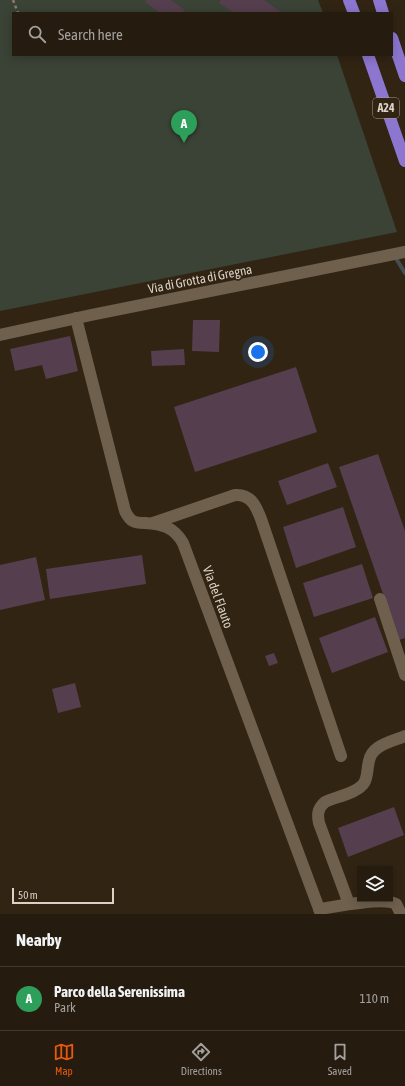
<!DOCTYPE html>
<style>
:root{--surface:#251b0e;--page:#2d2417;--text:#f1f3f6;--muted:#a3a19e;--line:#42392e;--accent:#ea580c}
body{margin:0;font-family:"Asap Condensed",sans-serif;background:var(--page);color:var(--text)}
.controls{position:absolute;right:12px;bottom:12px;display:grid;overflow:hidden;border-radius:0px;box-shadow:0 2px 10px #0003}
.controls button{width:36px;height:36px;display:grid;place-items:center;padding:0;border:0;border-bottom:1px solid var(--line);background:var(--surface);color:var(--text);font:20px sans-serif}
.scale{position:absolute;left:12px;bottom:10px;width:102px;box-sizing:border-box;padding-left:4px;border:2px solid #dad1c7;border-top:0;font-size:11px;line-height:14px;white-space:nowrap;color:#dad1c7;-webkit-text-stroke:3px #312413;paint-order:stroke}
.you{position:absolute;left:258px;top:352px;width:14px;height:14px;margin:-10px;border:3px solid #fff;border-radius:50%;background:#1a73e8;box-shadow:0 0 0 6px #1a73e833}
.badge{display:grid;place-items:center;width:26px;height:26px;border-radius:50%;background:var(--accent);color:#fff;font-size:13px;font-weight:700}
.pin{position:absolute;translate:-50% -33px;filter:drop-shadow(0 1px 2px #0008)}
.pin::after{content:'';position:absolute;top:21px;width:14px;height:12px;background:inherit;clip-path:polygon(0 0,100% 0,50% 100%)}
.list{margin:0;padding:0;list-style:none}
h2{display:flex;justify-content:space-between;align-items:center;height:52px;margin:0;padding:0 16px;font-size:17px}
h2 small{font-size:13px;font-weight:400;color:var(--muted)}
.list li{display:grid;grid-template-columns:26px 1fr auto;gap:12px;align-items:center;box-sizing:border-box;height:64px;padding:0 16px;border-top:1px solid var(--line)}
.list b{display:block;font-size:15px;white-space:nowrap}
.list p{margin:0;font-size:13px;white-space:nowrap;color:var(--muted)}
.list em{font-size:13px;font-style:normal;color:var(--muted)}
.icon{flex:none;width:22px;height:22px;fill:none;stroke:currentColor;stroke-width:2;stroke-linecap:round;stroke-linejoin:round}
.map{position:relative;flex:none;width:405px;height:914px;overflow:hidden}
.search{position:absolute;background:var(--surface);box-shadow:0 2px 10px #0003;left:12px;right:12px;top:12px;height:44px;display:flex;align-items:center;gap:10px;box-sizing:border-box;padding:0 14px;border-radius:0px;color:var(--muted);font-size:15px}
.sheet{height:116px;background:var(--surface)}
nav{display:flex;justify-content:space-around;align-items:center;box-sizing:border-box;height:56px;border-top:1px solid var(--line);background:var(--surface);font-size:11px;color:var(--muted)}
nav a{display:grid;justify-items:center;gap:2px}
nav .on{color:var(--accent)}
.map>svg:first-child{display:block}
.green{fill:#3a4336}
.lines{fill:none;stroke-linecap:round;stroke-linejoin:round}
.stream{stroke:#414e54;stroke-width:4}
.building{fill:#553e4d}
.path{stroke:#897e71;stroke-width:2.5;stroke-dasharray:3 3;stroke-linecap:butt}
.minor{stroke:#6f604d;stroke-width:12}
.highway{stroke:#8c76d0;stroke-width:12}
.labels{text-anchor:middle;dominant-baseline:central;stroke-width:3.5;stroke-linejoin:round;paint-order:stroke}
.shield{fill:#312413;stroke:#a79d91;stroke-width:1}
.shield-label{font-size:12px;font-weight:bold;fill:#dad1c7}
.street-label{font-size:13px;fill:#dad1c7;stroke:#312413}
</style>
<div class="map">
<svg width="405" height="914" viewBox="0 0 405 914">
<rect width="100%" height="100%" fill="#312413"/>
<path class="green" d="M0,0H318L323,13H13V55H337L397,232L0,311Z"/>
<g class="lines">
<path class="stream" d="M397,260L405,273"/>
</g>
<g class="building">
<path d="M146,0H171L185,10L182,13H160L145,2Z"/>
<path d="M221,0H264L282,13H234L219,3Z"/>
<path d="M193,320H220L219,352L192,351Z"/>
<path d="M70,336L78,371L46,379L42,365L15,371L10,349Z"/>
<path d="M184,349L185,365L152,366L151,351Z"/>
<path d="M296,367L317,432L195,472L174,407Z"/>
<path d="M378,454L405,531V638L399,640L339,467Z"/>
<path d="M328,463L337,487L287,505L278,481Z"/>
<path d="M343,507L356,547L296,568L283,527Z"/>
<path d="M142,555L146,584L50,599L46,569Z"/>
<path d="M36,557L45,600L0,610V565Z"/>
<path d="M362,564L373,598L314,617L303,583Z"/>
<path d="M375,617L388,652L332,673L319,638Z"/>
<path d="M274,653L278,663L269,666L265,656Z"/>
<path d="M75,683L81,707L58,713L52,689Z"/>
<path d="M394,807L404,835L348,857L338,828Z"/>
</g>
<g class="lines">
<path class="path" d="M13,0L18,13"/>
<g class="minor">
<path d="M76,318L125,511C127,515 129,519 133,521C136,523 141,523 145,523C162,524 174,527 183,543L321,914"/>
<path d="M0,335L91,315L405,252"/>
<path d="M153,523L235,495C251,494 256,506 261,519L341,756"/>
<path d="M380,599L405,675"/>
<path d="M349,904L319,823C317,814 318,808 325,802C335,797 358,793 364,783C368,777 367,768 369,761C372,745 391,742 405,736"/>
<path d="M319,909C335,907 384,896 396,904L401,914"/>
</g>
<g class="highway">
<path d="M349,0L354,13"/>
<path d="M379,0L383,13"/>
<path d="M392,38L405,76"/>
<path d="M368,55L405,161"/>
</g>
</g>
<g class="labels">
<rect class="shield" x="373" y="98" width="26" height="20" rx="3"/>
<g class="shield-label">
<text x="386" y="108">A24</text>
</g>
<g class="street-label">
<text transform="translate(200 279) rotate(-11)">Via di Grotta di Gregna</text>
<text transform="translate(218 597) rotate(70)">Via del Flauto</text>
</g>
</g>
</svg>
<div class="controls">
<button><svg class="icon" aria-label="layers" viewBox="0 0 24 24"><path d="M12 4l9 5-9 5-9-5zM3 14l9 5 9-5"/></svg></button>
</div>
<div class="scale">50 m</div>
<div class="you"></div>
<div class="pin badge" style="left:184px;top:143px;background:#2e9e5b">A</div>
<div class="search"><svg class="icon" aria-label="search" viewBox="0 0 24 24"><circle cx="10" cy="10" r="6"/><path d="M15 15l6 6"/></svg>Search here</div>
</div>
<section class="sheet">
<h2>Nearby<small></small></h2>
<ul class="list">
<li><span class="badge" style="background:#2e9e5b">A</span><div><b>Parco della Serenissima</b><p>Park</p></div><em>110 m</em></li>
</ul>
</section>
<nav>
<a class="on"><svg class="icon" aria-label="map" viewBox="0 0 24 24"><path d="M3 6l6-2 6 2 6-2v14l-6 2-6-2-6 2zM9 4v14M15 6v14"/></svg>Map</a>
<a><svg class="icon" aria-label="directions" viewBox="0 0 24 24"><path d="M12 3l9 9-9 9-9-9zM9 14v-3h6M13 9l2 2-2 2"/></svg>Directions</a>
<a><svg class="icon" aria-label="saved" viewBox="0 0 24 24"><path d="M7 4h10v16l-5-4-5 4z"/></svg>Saved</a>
</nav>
